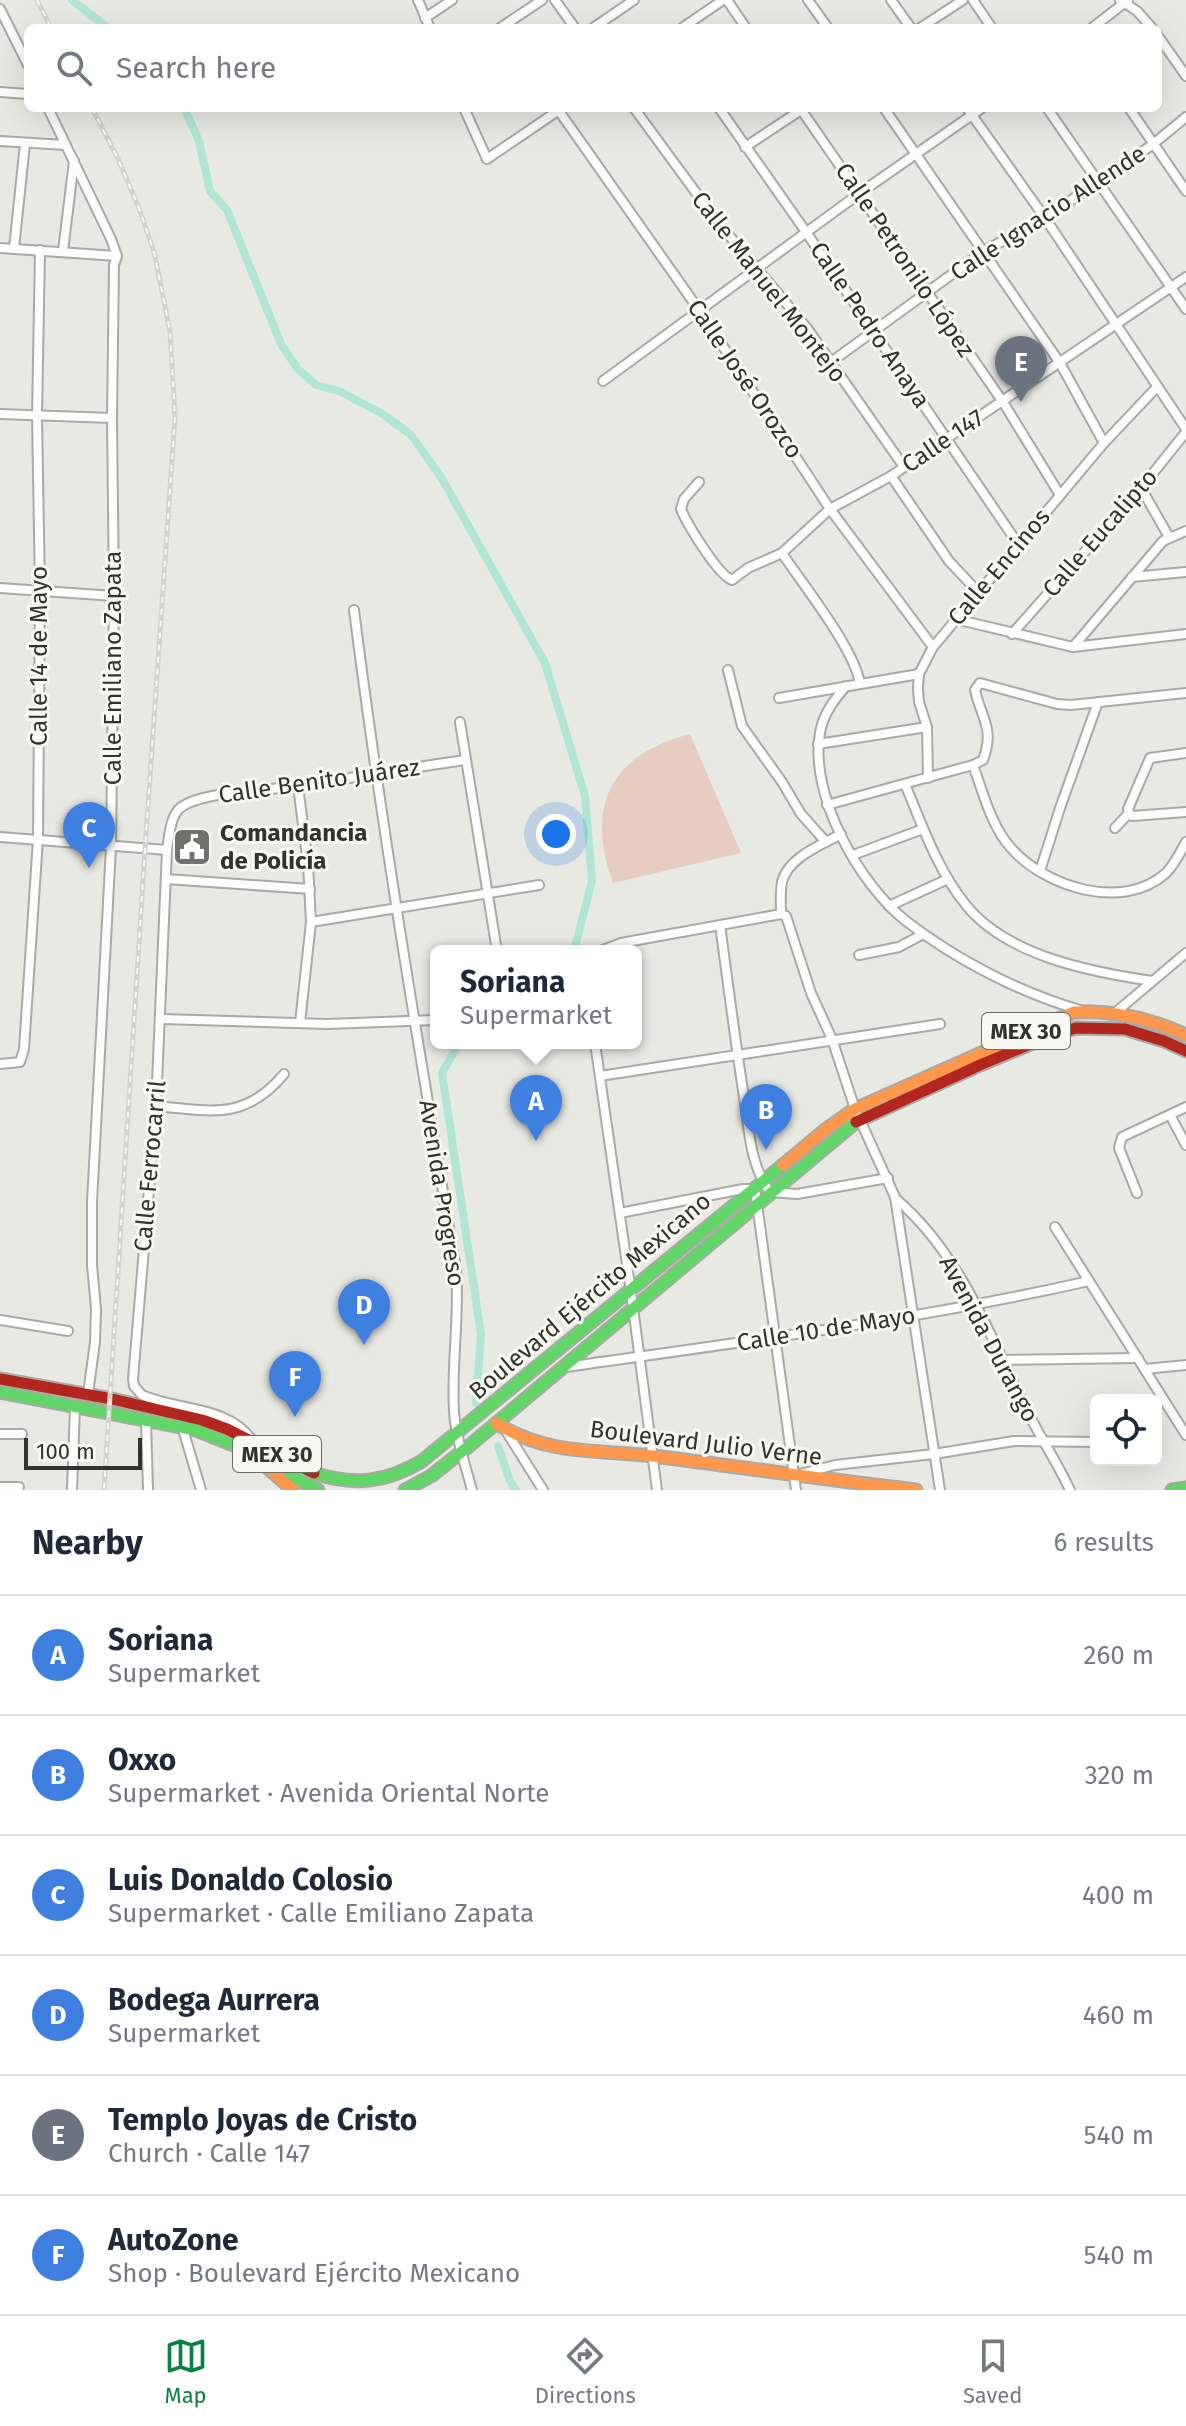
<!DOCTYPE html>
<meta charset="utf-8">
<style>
:root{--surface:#fff;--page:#f6f6f7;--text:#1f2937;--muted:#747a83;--line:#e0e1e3;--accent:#0b8043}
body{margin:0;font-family:"Fira Sans",sans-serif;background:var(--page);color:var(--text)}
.controls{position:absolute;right:24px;bottom:24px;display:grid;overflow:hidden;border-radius:12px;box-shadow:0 8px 32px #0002}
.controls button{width:72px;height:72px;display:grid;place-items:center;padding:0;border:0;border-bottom:2px solid var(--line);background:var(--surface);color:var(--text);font:40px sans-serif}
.scale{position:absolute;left:24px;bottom:20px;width:118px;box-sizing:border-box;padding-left:8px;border:4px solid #32322e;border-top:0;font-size:22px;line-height:28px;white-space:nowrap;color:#32322e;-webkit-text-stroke:6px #f7f8ef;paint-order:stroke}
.you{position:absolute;left:556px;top:834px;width:28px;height:28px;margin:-20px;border:6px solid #fff;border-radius:50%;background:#1a73e8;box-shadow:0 0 0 12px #1a73e833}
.badge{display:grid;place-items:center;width:52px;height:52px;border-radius:50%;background:var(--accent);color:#fff;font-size:26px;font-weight:700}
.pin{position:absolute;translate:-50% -66px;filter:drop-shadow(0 2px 4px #0008)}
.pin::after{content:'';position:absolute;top:42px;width:28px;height:24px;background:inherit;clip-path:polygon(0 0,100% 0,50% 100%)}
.popup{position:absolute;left:430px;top:945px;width:212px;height:104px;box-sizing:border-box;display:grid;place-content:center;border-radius:12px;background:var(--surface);filter:drop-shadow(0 2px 6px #0005);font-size:26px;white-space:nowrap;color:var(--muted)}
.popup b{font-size:30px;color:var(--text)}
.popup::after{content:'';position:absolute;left:50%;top:100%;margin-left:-16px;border:16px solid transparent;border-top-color:var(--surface)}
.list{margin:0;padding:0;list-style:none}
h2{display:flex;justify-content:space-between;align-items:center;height:104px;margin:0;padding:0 32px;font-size:34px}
h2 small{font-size:26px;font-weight:400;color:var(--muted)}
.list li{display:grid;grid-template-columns:52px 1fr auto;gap:24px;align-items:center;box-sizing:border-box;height:120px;padding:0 32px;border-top:2px solid var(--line)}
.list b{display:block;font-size:30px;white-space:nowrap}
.list p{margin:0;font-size:26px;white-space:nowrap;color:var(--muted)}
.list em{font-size:26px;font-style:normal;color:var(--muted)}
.icon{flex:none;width:44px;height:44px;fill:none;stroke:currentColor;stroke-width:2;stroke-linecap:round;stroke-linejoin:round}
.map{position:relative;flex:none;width:1186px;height:1490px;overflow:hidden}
.search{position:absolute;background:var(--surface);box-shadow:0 8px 32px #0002;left:24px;right:24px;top:24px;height:88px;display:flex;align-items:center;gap:20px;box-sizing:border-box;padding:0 28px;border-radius:12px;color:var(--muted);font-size:30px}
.sheet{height:824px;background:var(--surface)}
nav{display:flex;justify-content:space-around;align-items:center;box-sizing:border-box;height:112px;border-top:2px solid var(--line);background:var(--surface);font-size:22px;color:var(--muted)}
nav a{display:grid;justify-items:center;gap:4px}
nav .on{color:var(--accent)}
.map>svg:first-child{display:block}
.green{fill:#e6cdbf}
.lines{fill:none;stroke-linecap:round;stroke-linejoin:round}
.canal{stroke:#b1e6d4;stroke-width:8}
.street-casing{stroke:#a9aaa6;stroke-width:12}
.fast-casing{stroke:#a9aaa6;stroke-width:15}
.slow-casing{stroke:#a9aaa6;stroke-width:15}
.jam-casing{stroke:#a9aaa6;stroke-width:15}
.street{stroke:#fcfcfb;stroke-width:8}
.fast{stroke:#63d668;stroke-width:11}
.slow{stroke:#ff974d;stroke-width:11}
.jam{stroke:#b3261e;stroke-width:11}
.rail-casing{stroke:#d2d2d1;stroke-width:5}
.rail{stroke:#f7f8ef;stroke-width:2;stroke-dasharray:6;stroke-linecap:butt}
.labels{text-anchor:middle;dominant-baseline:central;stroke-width:6;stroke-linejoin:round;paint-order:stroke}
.shield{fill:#f7f8ef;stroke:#6d6d68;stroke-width:2}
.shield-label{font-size:22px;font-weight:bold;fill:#32322e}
.street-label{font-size:24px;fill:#32322e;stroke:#f7f8ef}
.poi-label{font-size:24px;font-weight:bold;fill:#32322e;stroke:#f7f8ef;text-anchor:start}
</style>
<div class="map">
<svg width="1186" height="1490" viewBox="0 0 1186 1490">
<rect width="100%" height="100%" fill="#e8e9e3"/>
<path class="green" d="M690,734L741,853L613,883C585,806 610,755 690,734Z"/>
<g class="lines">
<g class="canal">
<path d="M72,0L108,28"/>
<path d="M184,108L199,141L210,191L227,210L281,344L297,368L316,385L339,391L383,414L411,435L441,477L545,663L585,796L592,881L574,951"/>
<path d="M466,1043L458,1045L442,1073L481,1334L476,1403"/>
<path d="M498,1446L510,1481L516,1490"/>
</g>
<defs>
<g id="street">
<path d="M418,0L430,28"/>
<path d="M555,0L575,28"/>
<path d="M727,0L746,28"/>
<path d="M808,0L828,28"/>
<path d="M891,0L911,28"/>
<path d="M973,0L992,28"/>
<path d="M1120,0L1137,11L1152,28"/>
<path d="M0,9L28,65"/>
<path d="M425,18L452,0"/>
<path d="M500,28L542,0"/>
<path d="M593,28L634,0"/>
<path d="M682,28L723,0"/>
<path d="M920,28L963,0"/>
<path d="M1092,28L1128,0"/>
<path d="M1158,36L1186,76"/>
<path d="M0,92L28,94"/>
<path d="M48,108L111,239L117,256L114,265L112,418L114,596L111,847L92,1202V1265L96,1309L95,1342L88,1394"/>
<path d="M464,108L487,159L562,108"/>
<path d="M634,108L716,220L807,328L904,467"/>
<path d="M719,108L806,232L1018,544"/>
<path d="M800,108L1003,402L1060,495"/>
<path d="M884,108L1060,363L1104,443"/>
<path d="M967,108L1045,218L1186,429"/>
<path d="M1047,108L1186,309"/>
<path d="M1129,108L1186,191"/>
<path d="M559,111L699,310L830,509L933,647"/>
<path d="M0,141L65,145"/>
<path d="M745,147L804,108"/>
<path d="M0,248L117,256"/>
<path d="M14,248L25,144"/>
<path d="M63,251L74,161"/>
<path d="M831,362L984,251L1045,218L1152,145L1186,117"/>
<path d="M603,381L860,193L982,108"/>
<path d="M0,414L112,418"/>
<path d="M891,476L949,561L978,592"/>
<path d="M699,482L684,499L681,509C687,524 718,575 732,580L748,568L782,553L830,509L891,476L1186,277"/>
<path d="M1141,488L1169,537"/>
<path d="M782,553C803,585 855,649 860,684"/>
<path d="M1132,577L1186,572"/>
<path d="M0,588L114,596"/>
<path d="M354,610C382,831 419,1050 456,1269C460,1317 451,1364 454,1412C456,1438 465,1464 472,1490"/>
<path d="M955,619L1073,647L1186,634"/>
<path d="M1012,634L1141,488L1186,432"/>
<path d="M1073,647L1163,541L1186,531"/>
<path d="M728,670L742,726L782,782L801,814L826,842"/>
<path d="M846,686C834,700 823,714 820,733C809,795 859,884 906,921C955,959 1020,993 1080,1010"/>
<path d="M1186,693L1071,705L1057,704L980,683L975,690C981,718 995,728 983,760L973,765C983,792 991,826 1011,848C1045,887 1123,912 1166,873C1175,864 1180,853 1186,842"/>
<path d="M779,698L919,674"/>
<path d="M460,722L497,951"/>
<path d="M818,744L927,727"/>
<path d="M928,778L927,727L919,702L918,688L919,674L933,647L1104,443L1157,387"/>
<path d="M905,784C922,825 938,871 966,905C1007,956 1091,972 1152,981"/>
<path d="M298,786L308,864L311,922L300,1023"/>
<path d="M827,805L973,765"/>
<path d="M1129,813L1128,809L1150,758L1186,753"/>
<path d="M1129,813L1132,816L1186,812"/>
<path d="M1115,828L1129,813"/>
<path d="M0,837L167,850"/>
<path d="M853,855L923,829"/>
<path d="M1040,871L1060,808L1098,702"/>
<path d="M166,879L310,889"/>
<path d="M889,906L948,879"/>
<path d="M781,914L786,916L811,993L832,1039L855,1109L895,1197L940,1490"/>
<path d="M781,914C781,904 780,892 782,882C788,857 822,845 841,834"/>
<path d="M311,922L539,885"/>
<path d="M720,925C728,983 735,1040 744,1097C749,1129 750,1166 770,1192L797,1194L888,1178"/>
<path d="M600,951L621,943L781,914"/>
<path d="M859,955L899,947L923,934"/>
<path d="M1116,1012L1186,953"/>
<path d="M161,1019L327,1024L436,1020"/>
<path d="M595,1043L631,1292L657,1490"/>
<path d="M0,1064L20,1062L24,1049L38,839L40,591L37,416L40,250"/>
<path d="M600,1076L940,1024"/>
<path d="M156,1106C211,1111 245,1121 284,1074"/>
<path d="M1170,1115L1186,1145"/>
<path d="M1137,1193L1119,1148L1122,1137L1186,1107"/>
<path d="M895,1198C960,1253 990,1335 1026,1409C1040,1437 1057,1462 1070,1490"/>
<path d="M620,1213L743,1189H755L796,1490"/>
<path d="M1055,1227L1186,1435"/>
<path d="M0,1320L68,1331"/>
<path d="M1003,1360L1138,1358"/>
<path d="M566,1367C741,1342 916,1320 1089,1281"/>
<path d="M1145,1369L1186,1365"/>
<path d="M146,1420L148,1490"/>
<path d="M182,1426L201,1490"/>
<path d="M506,1431L543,1490"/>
<path d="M0,1434H22"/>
<path d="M252,1440C227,1405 178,1411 142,1395L134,1386L133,1379L156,1106L167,850C169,838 170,818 179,809C198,791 272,790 300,786C355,777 410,768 465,760"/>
<path d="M800,1474L835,1465L934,1454L1014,1441L1096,1442"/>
<path d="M0,1487H19"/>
<path d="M72,1490L75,1407"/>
</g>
<g id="fast">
<path d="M0,1392L196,1430L246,1450L318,1490"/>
<path d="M314,1473C353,1486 386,1483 422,1461L783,1165"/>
<path d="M405,1490L431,1476L469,1446L856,1122"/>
<path d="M1172,1490L1186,1488"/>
</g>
<g id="slow">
<path d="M783,1165L825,1130L855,1109L1074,1012C1114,1010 1149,1018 1186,1035"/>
<path d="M496,1423C549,1457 602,1449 661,1457C746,1468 831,1480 916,1490"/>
<path d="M262,1463L293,1490"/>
</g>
<g id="jam">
<path d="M856,1122L980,1065L1052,1035L1076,1028L1125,1029L1164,1041L1186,1051"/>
<path d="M0,1379L112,1399L202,1420L227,1429L314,1473"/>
</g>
</defs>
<use href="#street" class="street-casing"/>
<use href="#fast" class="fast-casing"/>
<use href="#slow" class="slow-casing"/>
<use href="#jam" class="jam-casing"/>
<use href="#street" class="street"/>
<use href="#fast" class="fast"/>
<use href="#slow" class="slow"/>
<use href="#jam" class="jam"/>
<defs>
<g id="rail">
<path d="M37,0L51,28"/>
<path d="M92,108L118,159L139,208L154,252L170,331L175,417L145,849L104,1490"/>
</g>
</defs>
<use href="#rail" class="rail-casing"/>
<use href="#rail" class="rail"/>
</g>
<defs>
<symbol id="civic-square" viewBox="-11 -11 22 22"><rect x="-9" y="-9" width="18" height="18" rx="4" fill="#72726d" stroke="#f7f8ef"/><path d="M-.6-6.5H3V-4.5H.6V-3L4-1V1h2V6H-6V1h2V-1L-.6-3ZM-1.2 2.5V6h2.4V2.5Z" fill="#fff"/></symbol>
</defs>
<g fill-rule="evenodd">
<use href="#civic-square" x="170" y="825" width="44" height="44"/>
</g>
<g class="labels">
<g class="shield">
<rect x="982" y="1013" width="88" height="36" rx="6"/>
<rect x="233" y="1436" width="88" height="36" rx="6"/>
</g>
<g class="shield-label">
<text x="1026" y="1031">MEX 30</text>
<text x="277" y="1454">MEX 30</text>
</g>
<g class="street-label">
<text transform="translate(1048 213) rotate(-33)">Calle Ignacio Allende</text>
<text transform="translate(905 260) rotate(56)">Calle Petronilo López</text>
<text transform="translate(769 287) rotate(52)">Calle Manuel Montejo</text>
<text transform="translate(870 325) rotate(56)">Calle Pedro Anaya</text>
<text transform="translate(745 379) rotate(56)">Calle José Orozco</text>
<text transform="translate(943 441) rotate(-34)">Calle 147</text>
<text transform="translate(1100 533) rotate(-49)">Calle Eucalipto</text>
<text transform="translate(999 567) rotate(-50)">Calle Encinos</text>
<text transform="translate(39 656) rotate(-90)">Calle 14 de Mayo</text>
<text transform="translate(113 668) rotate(-90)">Calle Emiliano Zapata</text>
<text transform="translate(319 781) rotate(-8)">Calle Benito Juárez</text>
<text transform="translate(150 1166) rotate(-85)">Calle Ferrocarril</text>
<text transform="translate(442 1193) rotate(81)">Avenida Progreso</text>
<text transform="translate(590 1296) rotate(-40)">Boulevard Ejército Mexicano</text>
<text transform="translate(826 1329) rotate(-9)">Calle 10 de Mayo</text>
<text transform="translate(989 1339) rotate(62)">Avenida Durango</text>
<text transform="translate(706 1443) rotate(7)">Boulevard Julio Verne</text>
</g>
<g class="poi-label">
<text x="220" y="833">Comandancia<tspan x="220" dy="28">de Policía</tspan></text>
</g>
</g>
</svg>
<div class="controls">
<button><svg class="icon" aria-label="locate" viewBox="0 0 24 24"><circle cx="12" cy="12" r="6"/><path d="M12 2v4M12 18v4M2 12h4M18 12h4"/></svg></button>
</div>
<div class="scale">100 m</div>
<div class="you"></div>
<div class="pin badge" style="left:536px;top:1141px;background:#3f7fe0">A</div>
<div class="popup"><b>Soriana</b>Supermarket</div>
<div class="pin badge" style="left:766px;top:1150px;background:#3f7fe0">B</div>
<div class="pin badge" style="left:89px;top:868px;background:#3f7fe0">C</div>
<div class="pin badge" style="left:364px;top:1345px;background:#3f7fe0">D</div>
<div class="pin badge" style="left:1021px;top:402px;background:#6b7280">E</div>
<div class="pin badge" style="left:295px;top:1417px;background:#3f7fe0">F</div>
<div class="search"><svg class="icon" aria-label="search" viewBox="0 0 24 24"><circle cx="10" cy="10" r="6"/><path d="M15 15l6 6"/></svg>Search here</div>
</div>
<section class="sheet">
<h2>Nearby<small>6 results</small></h2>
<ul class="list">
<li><span class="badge" style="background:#3f7fe0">A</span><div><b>Soriana</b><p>Supermarket</p></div><em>260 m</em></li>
<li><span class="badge" style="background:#3f7fe0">B</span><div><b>Oxxo</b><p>Supermarket · Avenida Oriental Norte</p></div><em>320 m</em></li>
<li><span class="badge" style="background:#3f7fe0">C</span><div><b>Luis Donaldo Colosio</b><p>Supermarket · Calle Emiliano Zapata</p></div><em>400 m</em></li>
<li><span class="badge" style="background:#3f7fe0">D</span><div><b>Bodega Aurrera</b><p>Supermarket</p></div><em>460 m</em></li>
<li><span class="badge" style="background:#6b7280">E</span><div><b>Templo Joyas de Cristo</b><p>Church · Calle 147</p></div><em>540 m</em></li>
<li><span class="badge" style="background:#3f7fe0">F</span><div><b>AutoZone</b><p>Shop · Boulevard Ejército Mexicano</p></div><em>540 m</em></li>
</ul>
</section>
<nav>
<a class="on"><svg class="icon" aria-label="map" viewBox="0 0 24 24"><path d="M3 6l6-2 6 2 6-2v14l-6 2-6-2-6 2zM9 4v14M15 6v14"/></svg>Map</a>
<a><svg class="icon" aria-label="directions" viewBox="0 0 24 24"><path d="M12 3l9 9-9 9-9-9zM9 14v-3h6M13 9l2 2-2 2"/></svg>Directions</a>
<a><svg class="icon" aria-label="saved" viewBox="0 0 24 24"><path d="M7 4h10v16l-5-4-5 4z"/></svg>Saved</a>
</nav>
